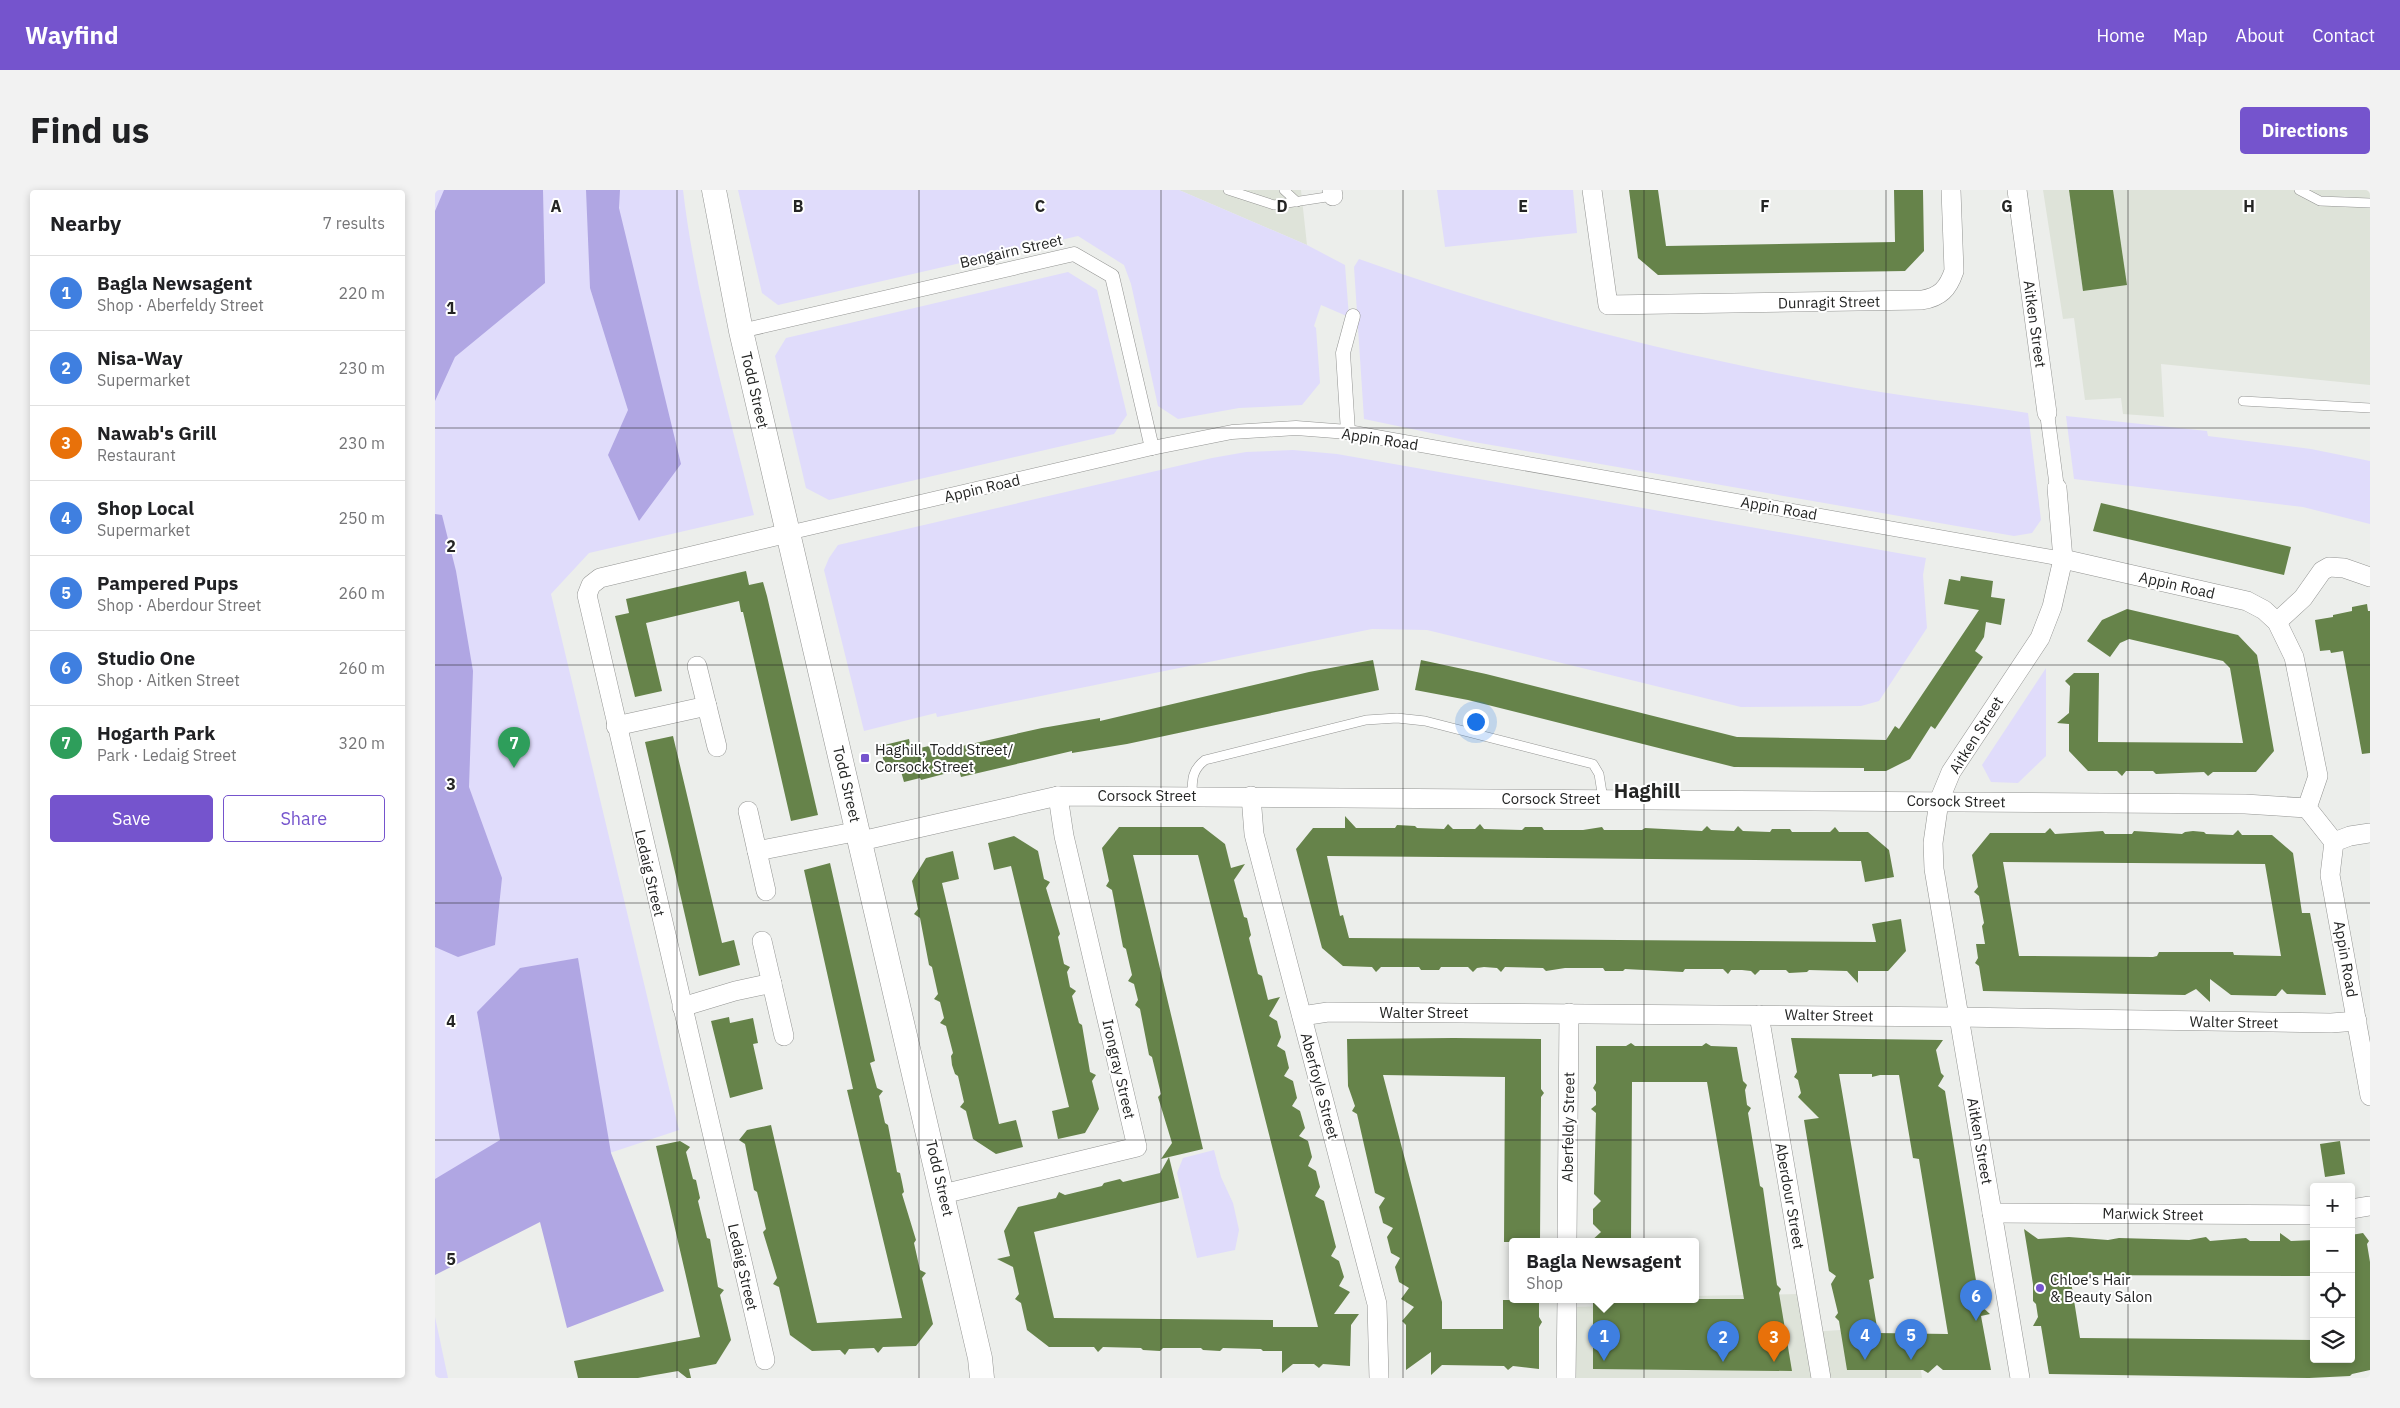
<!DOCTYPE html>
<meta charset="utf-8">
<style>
:root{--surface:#fff;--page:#f2f2f2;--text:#202124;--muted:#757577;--line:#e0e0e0;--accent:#7554cd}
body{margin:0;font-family:"IBM Plex Sans",sans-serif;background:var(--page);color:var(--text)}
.controls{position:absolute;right:15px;bottom:15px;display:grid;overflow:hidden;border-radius:5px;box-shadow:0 2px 8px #0003}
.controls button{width:45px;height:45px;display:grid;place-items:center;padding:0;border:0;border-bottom:1px solid var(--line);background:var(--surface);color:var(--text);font:25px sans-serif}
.you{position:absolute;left:1040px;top:531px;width:18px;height:18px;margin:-12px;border:4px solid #fff;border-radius:50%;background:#1a73e8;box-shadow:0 0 0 8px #1a73e833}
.badge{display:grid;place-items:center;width:32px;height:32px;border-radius:50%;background:var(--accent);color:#fff;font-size:16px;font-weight:700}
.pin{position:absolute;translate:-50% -41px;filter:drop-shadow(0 1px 2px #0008)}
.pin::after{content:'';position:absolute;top:26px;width:18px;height:15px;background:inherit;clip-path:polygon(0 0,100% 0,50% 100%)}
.popup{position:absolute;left:1074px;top:1048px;width:190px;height:65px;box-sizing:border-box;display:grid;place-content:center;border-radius:5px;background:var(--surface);filter:drop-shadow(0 1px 4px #0005);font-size:16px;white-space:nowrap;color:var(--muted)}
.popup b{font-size:19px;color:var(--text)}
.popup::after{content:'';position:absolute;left:50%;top:100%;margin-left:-10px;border:10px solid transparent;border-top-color:var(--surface)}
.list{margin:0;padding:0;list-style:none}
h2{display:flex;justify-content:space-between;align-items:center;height:65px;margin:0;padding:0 20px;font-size:21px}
h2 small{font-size:16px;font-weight:400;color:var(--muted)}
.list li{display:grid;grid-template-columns:32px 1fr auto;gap:15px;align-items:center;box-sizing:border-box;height:75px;padding:0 20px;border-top:1px solid var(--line)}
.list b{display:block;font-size:19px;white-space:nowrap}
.list p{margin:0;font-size:16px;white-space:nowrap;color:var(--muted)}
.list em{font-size:16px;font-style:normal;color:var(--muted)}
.actions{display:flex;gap:10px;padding:15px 20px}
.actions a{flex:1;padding:11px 0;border:1px solid var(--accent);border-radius:5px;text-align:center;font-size:18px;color:var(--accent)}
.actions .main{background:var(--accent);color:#fff}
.icon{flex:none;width:28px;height:28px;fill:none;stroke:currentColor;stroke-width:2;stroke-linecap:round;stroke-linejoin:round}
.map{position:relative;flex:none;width:1935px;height:1188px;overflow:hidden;border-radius:5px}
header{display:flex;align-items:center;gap:30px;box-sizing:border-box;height:70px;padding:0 25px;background:var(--accent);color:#fff}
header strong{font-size:24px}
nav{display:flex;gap:28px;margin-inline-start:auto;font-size:18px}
.intro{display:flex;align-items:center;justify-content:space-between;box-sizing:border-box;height:120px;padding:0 30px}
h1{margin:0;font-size:35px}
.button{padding:12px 22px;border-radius:5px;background:var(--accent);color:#fff;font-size:18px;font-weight:700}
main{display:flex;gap:30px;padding:0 30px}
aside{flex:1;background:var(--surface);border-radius:5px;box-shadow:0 2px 8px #0003}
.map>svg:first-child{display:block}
.built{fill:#dee3d9}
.green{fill:#e0dcfb}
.forest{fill:#b0a6e3}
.building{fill:#66834a;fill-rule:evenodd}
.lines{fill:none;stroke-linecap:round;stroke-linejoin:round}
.service-casing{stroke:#939492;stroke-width:10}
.pedestrian-casing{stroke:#939492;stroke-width:15}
.minor-casing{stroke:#939492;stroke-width:20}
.tertiary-casing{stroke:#939492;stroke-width:25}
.service{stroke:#fff;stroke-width:9}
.pedestrian{stroke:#fff;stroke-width:14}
.minor{stroke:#fff;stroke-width:19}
.tertiary{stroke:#fff;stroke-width:24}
.grid{fill:none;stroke:#242524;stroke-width:1;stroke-opacity:0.55}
.poi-dot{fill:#7554cd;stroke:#fff;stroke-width:2}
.labels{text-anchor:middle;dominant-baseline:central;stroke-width:4;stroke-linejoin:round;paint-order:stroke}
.street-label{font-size:15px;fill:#242524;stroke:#fff}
.poi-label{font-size:15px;fill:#242524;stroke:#fff;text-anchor:start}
.district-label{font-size:20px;font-weight:bold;fill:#242524;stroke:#fff}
.grid-label{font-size:16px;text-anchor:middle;font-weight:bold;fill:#242524;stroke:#fff;stroke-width:4;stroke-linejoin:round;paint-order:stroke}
</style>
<header>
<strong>Wayfind</strong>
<nav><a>Home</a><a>Map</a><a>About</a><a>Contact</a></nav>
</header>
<div class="intro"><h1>Find us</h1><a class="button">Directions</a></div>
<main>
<aside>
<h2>Nearby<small>7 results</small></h2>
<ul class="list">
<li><span class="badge" style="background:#3f7fe0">1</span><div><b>Bagla Newsagent</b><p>Shop · Aberfeldy Street</p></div><em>220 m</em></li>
<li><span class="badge" style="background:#3f7fe0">2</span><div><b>Nisa-Way</b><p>Supermarket</p></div><em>230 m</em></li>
<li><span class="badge" style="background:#e8710a">3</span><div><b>Nawab's Grill</b><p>Restaurant</p></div><em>230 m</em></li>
<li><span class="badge" style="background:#3f7fe0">4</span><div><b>Shop Local</b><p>Supermarket</p></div><em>250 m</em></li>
<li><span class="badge" style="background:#3f7fe0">5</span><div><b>Pampered Pups</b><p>Shop · Aberdour Street</p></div><em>260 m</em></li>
<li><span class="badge" style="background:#3f7fe0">6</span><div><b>Studio One</b><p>Shop · Aitken Street</p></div><em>260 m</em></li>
<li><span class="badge" style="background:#2e9e5b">7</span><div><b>Hogarth Park</b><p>Park · Ledaig Street</p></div><em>320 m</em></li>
</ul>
<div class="actions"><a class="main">Save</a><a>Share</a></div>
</aside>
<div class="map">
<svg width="1935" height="1188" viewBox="0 0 1935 1188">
<rect width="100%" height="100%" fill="#eceeeb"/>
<g class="built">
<path d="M744,0H866L872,55Z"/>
<path d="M1608,0H1935V195L1726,174L1729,227L1688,224L1686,208L1650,210L1639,128L1628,129Z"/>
<path d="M1364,1104L1373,1142L1423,1139L1483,1161L1487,1188H1129L1134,1117L1175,1116L1225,1161L1226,1110H1260V1106Z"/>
</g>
<g class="green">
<path d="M0,0H248C261,109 293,218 319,325L154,363L116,404L244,940L0,1021Z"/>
<path d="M303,0H744L872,55L910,75L914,127L886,115L879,136L881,138L885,193L867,215L804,218L743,229L723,216L696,94L689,75L643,46L343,115L327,103Z"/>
<path d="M1002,0H1138L1142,43L1010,57Z"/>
<path d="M924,69C1085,127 1253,168 1421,198C1478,208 1536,214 1593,223L1606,330L1597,343L1579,346L1039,252L929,229L919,77Z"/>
<path d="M633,82L662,100L692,225L679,244L394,310L371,298L340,166L351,148Z"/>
<path d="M1631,226L1772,241L1773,246L1876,259L1935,271V334L1868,317L1639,289Z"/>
<path d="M858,260L902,264L1491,368L1488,385L1492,438L1444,511L1426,516L1306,517L992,440L937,439L502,527L501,523L429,541L389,380L394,368L403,355L777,268L811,262Z"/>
<path d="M1611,478V566L1583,593L1556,592L1547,575Z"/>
<path d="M779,960L786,987L798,1013L804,1040L800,1060L762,1068L742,983L748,968Z"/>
<path d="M0,1127L13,1188H0Z"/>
</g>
<g class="forest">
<path d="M9,0H108L110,93L20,167L0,211V21Z"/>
<path d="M151,0H185L184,18L246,274L204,331L173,265L193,220L155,98Z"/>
<path d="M0,324L7,325L21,381L38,481L34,597L67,688L60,755L23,767L0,757Z"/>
<path d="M143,768L176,963L229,1101L132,1138L105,1032L0,1085V989L65,950L42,822L85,778Z"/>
</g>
<g class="building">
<path d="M1194,0H1223L1231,56L1460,52L1459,0H1488L1489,61L1470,81L1223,85L1203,68Z"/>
<path d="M1634,0H1678L1692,95L1648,101Z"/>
<path d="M1666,313L1856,357L1849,385L1658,341Z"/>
<path d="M311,381L314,395L328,392L332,406L383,625L356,631L308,422H306L304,411L211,433L227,501L200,507L180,426L194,423L191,409Z"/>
<path d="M1526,386L1558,391L1556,407L1570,409L1566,435L1551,432L1549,447L1540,461L1548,467L1500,539L1496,536L1475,569L1451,581H1429V578L1299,577L1033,510L980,500L986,470L1051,484L1302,547L1451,550L1460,536L1464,539L1544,420L1509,414L1514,389L1525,391Z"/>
<path d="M1932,414L1933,421H1935V563L1927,564L1908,461L1896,463L1895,460L1885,461L1880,430L1898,427V425L1917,421V417Z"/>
<path d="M1692,419L1803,445L1822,465L1839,561L1821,582H1778L1773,586L1769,582L1721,584L1718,581H1691L1687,586L1682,581H1653L1634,561V534L1622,533L1634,523L1635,496L1630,491L1639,483H1664L1663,552L1808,553L1795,478L1788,471L1694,449L1685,453L1675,467L1652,451L1667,430Z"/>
<path d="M938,470L944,500L692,554L637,563V561L526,587L524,580L486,590L485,588L469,592L465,578L451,581L445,556L474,549L476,560L494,556L496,563L607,538L665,528V531L874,482Z"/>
<path d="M238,546L287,753L299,750L305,775L264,786L210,552Z"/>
<path d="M910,626L921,638H960L962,635L980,636L982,638L1009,639L1013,634L1018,639H1040L1045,634L1049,639L1087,640L1090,637H1107L1109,640H1148L1167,637L1169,640H1207L1210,638L1267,641L1272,636L1276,640L1299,641L1303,636L1308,641L1335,642L1337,639H1355L1357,642H1395L1400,637L1404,642H1433L1454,660L1459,687L1430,692L1426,671L892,666L905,726L908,725L914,748L1441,752L1437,734L1466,729L1471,761L1453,781H1423V793L1412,781L1374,780L1372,782L1354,783L1351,780H1325L1320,785L1316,781L1307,780H1296L1293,784L1288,779H1250L1248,782L1190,779L1188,781H1170L1168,778H1130L1111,781L1108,778L1070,777L1066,782L1062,778L1049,777L1042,778L1038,782L1033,777H1006L1004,780H986L984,777H946L941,782L937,777L908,776L887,758L861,659L878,638H910Z"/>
<path d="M684,637H768L790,654L796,678L810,674L799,690L809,727L812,728L816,745L814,748L823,784L827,786L833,810L845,807L834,826L842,831L846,847L842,856L850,861L854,878L849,886L858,891L862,908L857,916L865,921L870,938L864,946L873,951L877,967L873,976L881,981L885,997L880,1006L889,1011L901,1057L896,1066L904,1071L909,1087L904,1096L915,1102L899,1124H924L916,1135L915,1176L888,1174L884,1178L879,1174H858L847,1183V1161H828L826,1159L788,1158L785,1161L768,1160L766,1158H728L725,1161L708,1160L706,1158L668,1157L663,1162L659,1157H614L592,1140L586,1113L580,1109L584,1104L578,1077L562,1069L575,1066L569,1041L583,1017L621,1008L624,1002L630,1005L667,996L669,993L685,989L688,992L725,983L734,967L726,969L737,953L723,907L726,904L717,867L714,865L705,819L700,815L703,810L699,794L693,791L697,785L691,759L688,757L677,700L671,696L674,691L667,658ZM698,665H763L883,1137H838V1130L619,1128L599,1042L744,1008L734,967L768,959Z"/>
<path d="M1615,638L1620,644L1668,641L1670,644H1697L1699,641L1747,644L1750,642L1758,641L1769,642L1771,644L1798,645L1803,640L1807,645H1837L1858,663L1867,723H1875L1891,805L1852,804L1847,799L1841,806L1796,805L1775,789V812L1761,799L1750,805L1548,801L1544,776L1540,773L1543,768L1541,754H1550L1547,736L1549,733L1544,706L1539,702L1543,697L1537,665L1555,643H1610ZM1568,672L1830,674L1846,766L1799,765L1798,762H1724L1722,766L1718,767L1584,766Z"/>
<path d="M579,646L603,661L609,689L615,692L611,698L625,744L623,747L629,774L635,777L632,782L635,797L641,801L637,806L644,833L647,835L655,882L661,885L657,891L664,919L650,943L623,949L617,921L634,917L604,792L576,676L559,680L553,653Z"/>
<path d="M518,661L524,689L507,693L536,817L564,934L581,930L588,957L561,964L538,949L531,921L525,917L529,912L523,886L520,884L517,875L516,866L518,863L511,836L505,833L509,828L505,812L499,809L503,804L497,777L494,775L485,728L479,724L483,719L477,691L491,668Z"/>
<path d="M395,673L440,871L435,873L442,898L448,901L444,906L450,933L453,935L462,982L465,983L467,992L469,1002L467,1004L481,1050L479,1053L485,1080L491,1083L487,1088L498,1134L481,1156L448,1157L443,1163L439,1158L414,1159L410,1165L405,1160L377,1161L355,1145L344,1097L338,1094L342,1088L328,1042L331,1039L322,1002L319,1000L310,954L304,950L312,940L336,935L382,1133L467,1128L412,900L418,899L369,680Z"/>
<path d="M294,827L295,833L318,828L323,853L318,854L328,899L295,908L276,831Z"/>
<path d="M1019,848L1106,849V899L1109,903L1106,907L1105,1052H1069L1070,887L948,885L1007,1112V1139H1068V1110H1104V1127L1107,1132L1104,1137V1179L1078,1176L1073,1180L1069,1176L1007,1175L996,1185V1162L971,1180V1135L967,1131L979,1117L966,1109L974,1098L964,1092L960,1077L965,1068L956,1063L952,1047L958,1038L948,1033L944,1017L950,1008L940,1003L922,924L917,921L920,916L913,896L912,849Z"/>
<path d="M1356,848L1508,850L1501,860L1506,883L1509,886L1503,896L1510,901L1545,1115L1555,1124L1546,1126L1556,1180H1508L1502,1175L1493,1183L1488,1180H1412L1404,1131L1400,1127L1403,1123L1396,1094L1401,1086L1394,1081L1369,930L1384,928L1363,907L1366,903L1363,890L1359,887L1362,882ZM1404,884H1437V887L1445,885H1464L1478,968L1484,969L1513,1144L1443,1143L1434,1090L1439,1088Z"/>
<path d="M1196,853L1200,856H1267L1271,853L1276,856L1302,857L1308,891L1312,895L1310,900L1312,915L1316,918L1313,923L1325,996L1328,998L1342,1095L1346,1099L1344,1103L1357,1181L1158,1179V1110L1246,1111L1260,1109H1309L1272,892H1197L1196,1052H1155L1166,1042L1158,1034V1019L1166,1011L1159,1004L1161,923L1156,919L1161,915V902L1158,898L1161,893V856H1191Z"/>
<path d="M245,951L255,957L251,962L258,989L261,990L265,1008L263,1011L272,1048L275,1049L283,1097L289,1100L285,1105L296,1150L281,1174L254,1179L256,1188H252L243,1181L203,1188H143L139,1171L265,1147L221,956Z"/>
<path d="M1905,951L1910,984L1890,987L1885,954Z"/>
<path d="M1589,1039L1603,1049L1634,1047L1673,1050L1684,1048L1754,1050L1771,1047L1775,1051L1811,1048L1815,1051H1845V1043L1856,1051L1879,1050V1086L1635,1085L1645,1148L1879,1150V1169H1916V1045L1928,1043L1934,1051L1932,1054L1935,1072V1180L1917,1184L1915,1186L1874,1188L1614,1184L1606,1136H1598L1603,1127L1601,1114L1598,1111V1094Z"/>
</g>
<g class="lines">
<defs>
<g id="service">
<path d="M793,0L839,15L898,6"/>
<path d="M849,0L862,12"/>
<path d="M1864,0L1885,11L1935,13"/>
<path d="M1808,211L1935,218"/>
<path d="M757,606C757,589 757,580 770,570L931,530L962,528L990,531L1158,574L1164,584L1168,609"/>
</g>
<g id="pedestrian">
<path d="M306,141L639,64L677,86L717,258"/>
<path d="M1612,223L1622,298"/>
<path d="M913,242L908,163L918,126"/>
<path d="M353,343L717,258L797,242L861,238L913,242L1628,369"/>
</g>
<g id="minor">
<path d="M897,0L898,6"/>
<path d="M1157,0L1173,115L1487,110C1505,107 1513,99 1519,81L1516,0"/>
<path d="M1582,0L1612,223"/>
<path d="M1628,369L1812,411L1829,420L1842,432L1859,467L1883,586L1872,618L1899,652L1895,685L1935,906"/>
<path d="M1842,432L1868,408L1887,381L1894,377L1909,378L1935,387"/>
<path d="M262,476L282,557"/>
<path d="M181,536L272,516"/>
<path d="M816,606L819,644L942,1114L944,1188"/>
<path d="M313,621L331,701"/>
<path d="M426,651L623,606L1810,614L1872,618"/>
<path d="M1899,652L1915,646L1935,643"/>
<path d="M322,661L424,641"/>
<path d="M327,751L349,846"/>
<path d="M247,817L300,801L337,793"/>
<path d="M1324,825L1386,1188"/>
<path d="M867,826L893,822L1523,827L1896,833L1922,831"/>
<path d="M508,1004L702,957L629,646L623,606"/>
<path d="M1916,1019L1935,1016"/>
<path d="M1557,1023L1879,1025"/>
<path d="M1132,1052L1134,823"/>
<path d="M330,1170L152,405L156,395L165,388L353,343"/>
<path d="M1131,1188L1132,1110"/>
<path d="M1585,1188L1499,679L1498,653L1504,611L1516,582L1605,448L1617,417L1628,369L1622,298"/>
</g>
<path id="tertiary" d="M279,0L306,141L545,1168L547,1188"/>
</defs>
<use href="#service" class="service-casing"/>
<use href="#pedestrian" class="pedestrian-casing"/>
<use href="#minor" class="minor-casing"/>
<use href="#tertiary" class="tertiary-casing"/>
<use href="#service" class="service"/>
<use href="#pedestrian" class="pedestrian"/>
<use href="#minor" class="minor"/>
<use href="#tertiary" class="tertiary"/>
</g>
<path class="grid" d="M242,0V1188M484,0V1188M726,0V1188M968,0V1188M1209,0V1188M1451,0V1188M1693,0V1188M0,238H1935M0,475H1935M0,713H1935M0,950H1935"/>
<g class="poi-dot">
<rect x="425" y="563" width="10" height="10" rx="2.5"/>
<circle cx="1605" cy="1098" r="5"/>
</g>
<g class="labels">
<g class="street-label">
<text transform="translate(576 61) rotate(-13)">Bengairn Street</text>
<text transform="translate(1394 112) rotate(-1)">Dunragit Street</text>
<text transform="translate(1600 134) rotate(82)">Aitken Street</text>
<text transform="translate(320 200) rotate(77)">Todd Street</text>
<text transform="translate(945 249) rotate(9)">Appin Road</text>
<text transform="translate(547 298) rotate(-13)">Appin Road</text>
<text transform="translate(1344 318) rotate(10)">Appin Road</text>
<text transform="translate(1742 395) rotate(13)">Appin Road</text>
<text transform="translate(1541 545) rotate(-58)">Aitken Street</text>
<text transform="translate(412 594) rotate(77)">Todd Street</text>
<text x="712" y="605">Corsock Street</text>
<text x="1116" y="608">Corsock Street</text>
<text transform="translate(1521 611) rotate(1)">Corsock Street</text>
<text transform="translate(215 683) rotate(77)">Ledaig Street</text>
<text transform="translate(1911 769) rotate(80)">Appin Road</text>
<text x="989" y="822">Walter Street</text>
<text transform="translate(1394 825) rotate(1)">Walter Street</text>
<text transform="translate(1799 832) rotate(1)">Walter Street</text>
<text transform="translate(684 879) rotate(77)">Irongray Street</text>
<text transform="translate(885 896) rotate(75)">Aberfoyle Street</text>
<text transform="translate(1133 937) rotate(-89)">Aberfeldy Street</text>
<text transform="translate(1545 951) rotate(80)">Aitken Street</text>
<text transform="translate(505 988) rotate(77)">Todd Street</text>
<text transform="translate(1355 1006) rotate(80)">Aberdour Street</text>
<text transform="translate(1718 1024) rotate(1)">Marwick Street</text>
<text transform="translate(308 1077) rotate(77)">Ledaig Street</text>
</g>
<g class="poi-label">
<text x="440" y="559">Haghill, Todd Street/<tspan x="440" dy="17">Corsock Street</tspan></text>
<text x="1615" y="1089">Chloe's Hair<tspan x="1615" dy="17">&amp; Beauty Salon</tspan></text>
</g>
<g class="district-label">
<text x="1212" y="600">Haghill</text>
</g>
</g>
<g class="grid-label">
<text x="121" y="22">A</text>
<text x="363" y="22">B</text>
<text x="605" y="22">C</text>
<text x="847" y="22">D</text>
<text x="1088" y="22">E</text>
<text x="1330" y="22">F</text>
<text x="1572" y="22">G</text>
<text x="1814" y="22">H</text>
<text x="16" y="124">1</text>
<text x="16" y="362">2</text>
<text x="16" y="600">3</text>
<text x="16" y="837">4</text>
<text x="16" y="1075">5</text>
</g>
</svg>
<div class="controls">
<button>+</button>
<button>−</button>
<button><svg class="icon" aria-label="locate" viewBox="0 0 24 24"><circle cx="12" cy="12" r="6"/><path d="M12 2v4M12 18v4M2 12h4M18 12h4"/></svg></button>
<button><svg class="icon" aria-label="layers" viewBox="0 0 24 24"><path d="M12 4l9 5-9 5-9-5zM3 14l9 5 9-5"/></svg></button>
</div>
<div class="you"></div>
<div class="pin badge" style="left:1169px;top:1171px;background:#3f7fe0">1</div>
<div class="popup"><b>Bagla Newsagent</b>Shop</div>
<div class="pin badge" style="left:1288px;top:1172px;background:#3f7fe0">2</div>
<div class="pin badge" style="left:1339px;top:1172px;background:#e8710a">3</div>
<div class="pin badge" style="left:1430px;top:1170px;background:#3f7fe0">4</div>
<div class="pin badge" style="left:1476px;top:1170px;background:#3f7fe0">5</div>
<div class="pin badge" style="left:1541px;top:1131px;background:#3f7fe0">6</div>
<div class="pin badge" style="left:79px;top:578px;background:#2e9e5b">7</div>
</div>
</main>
